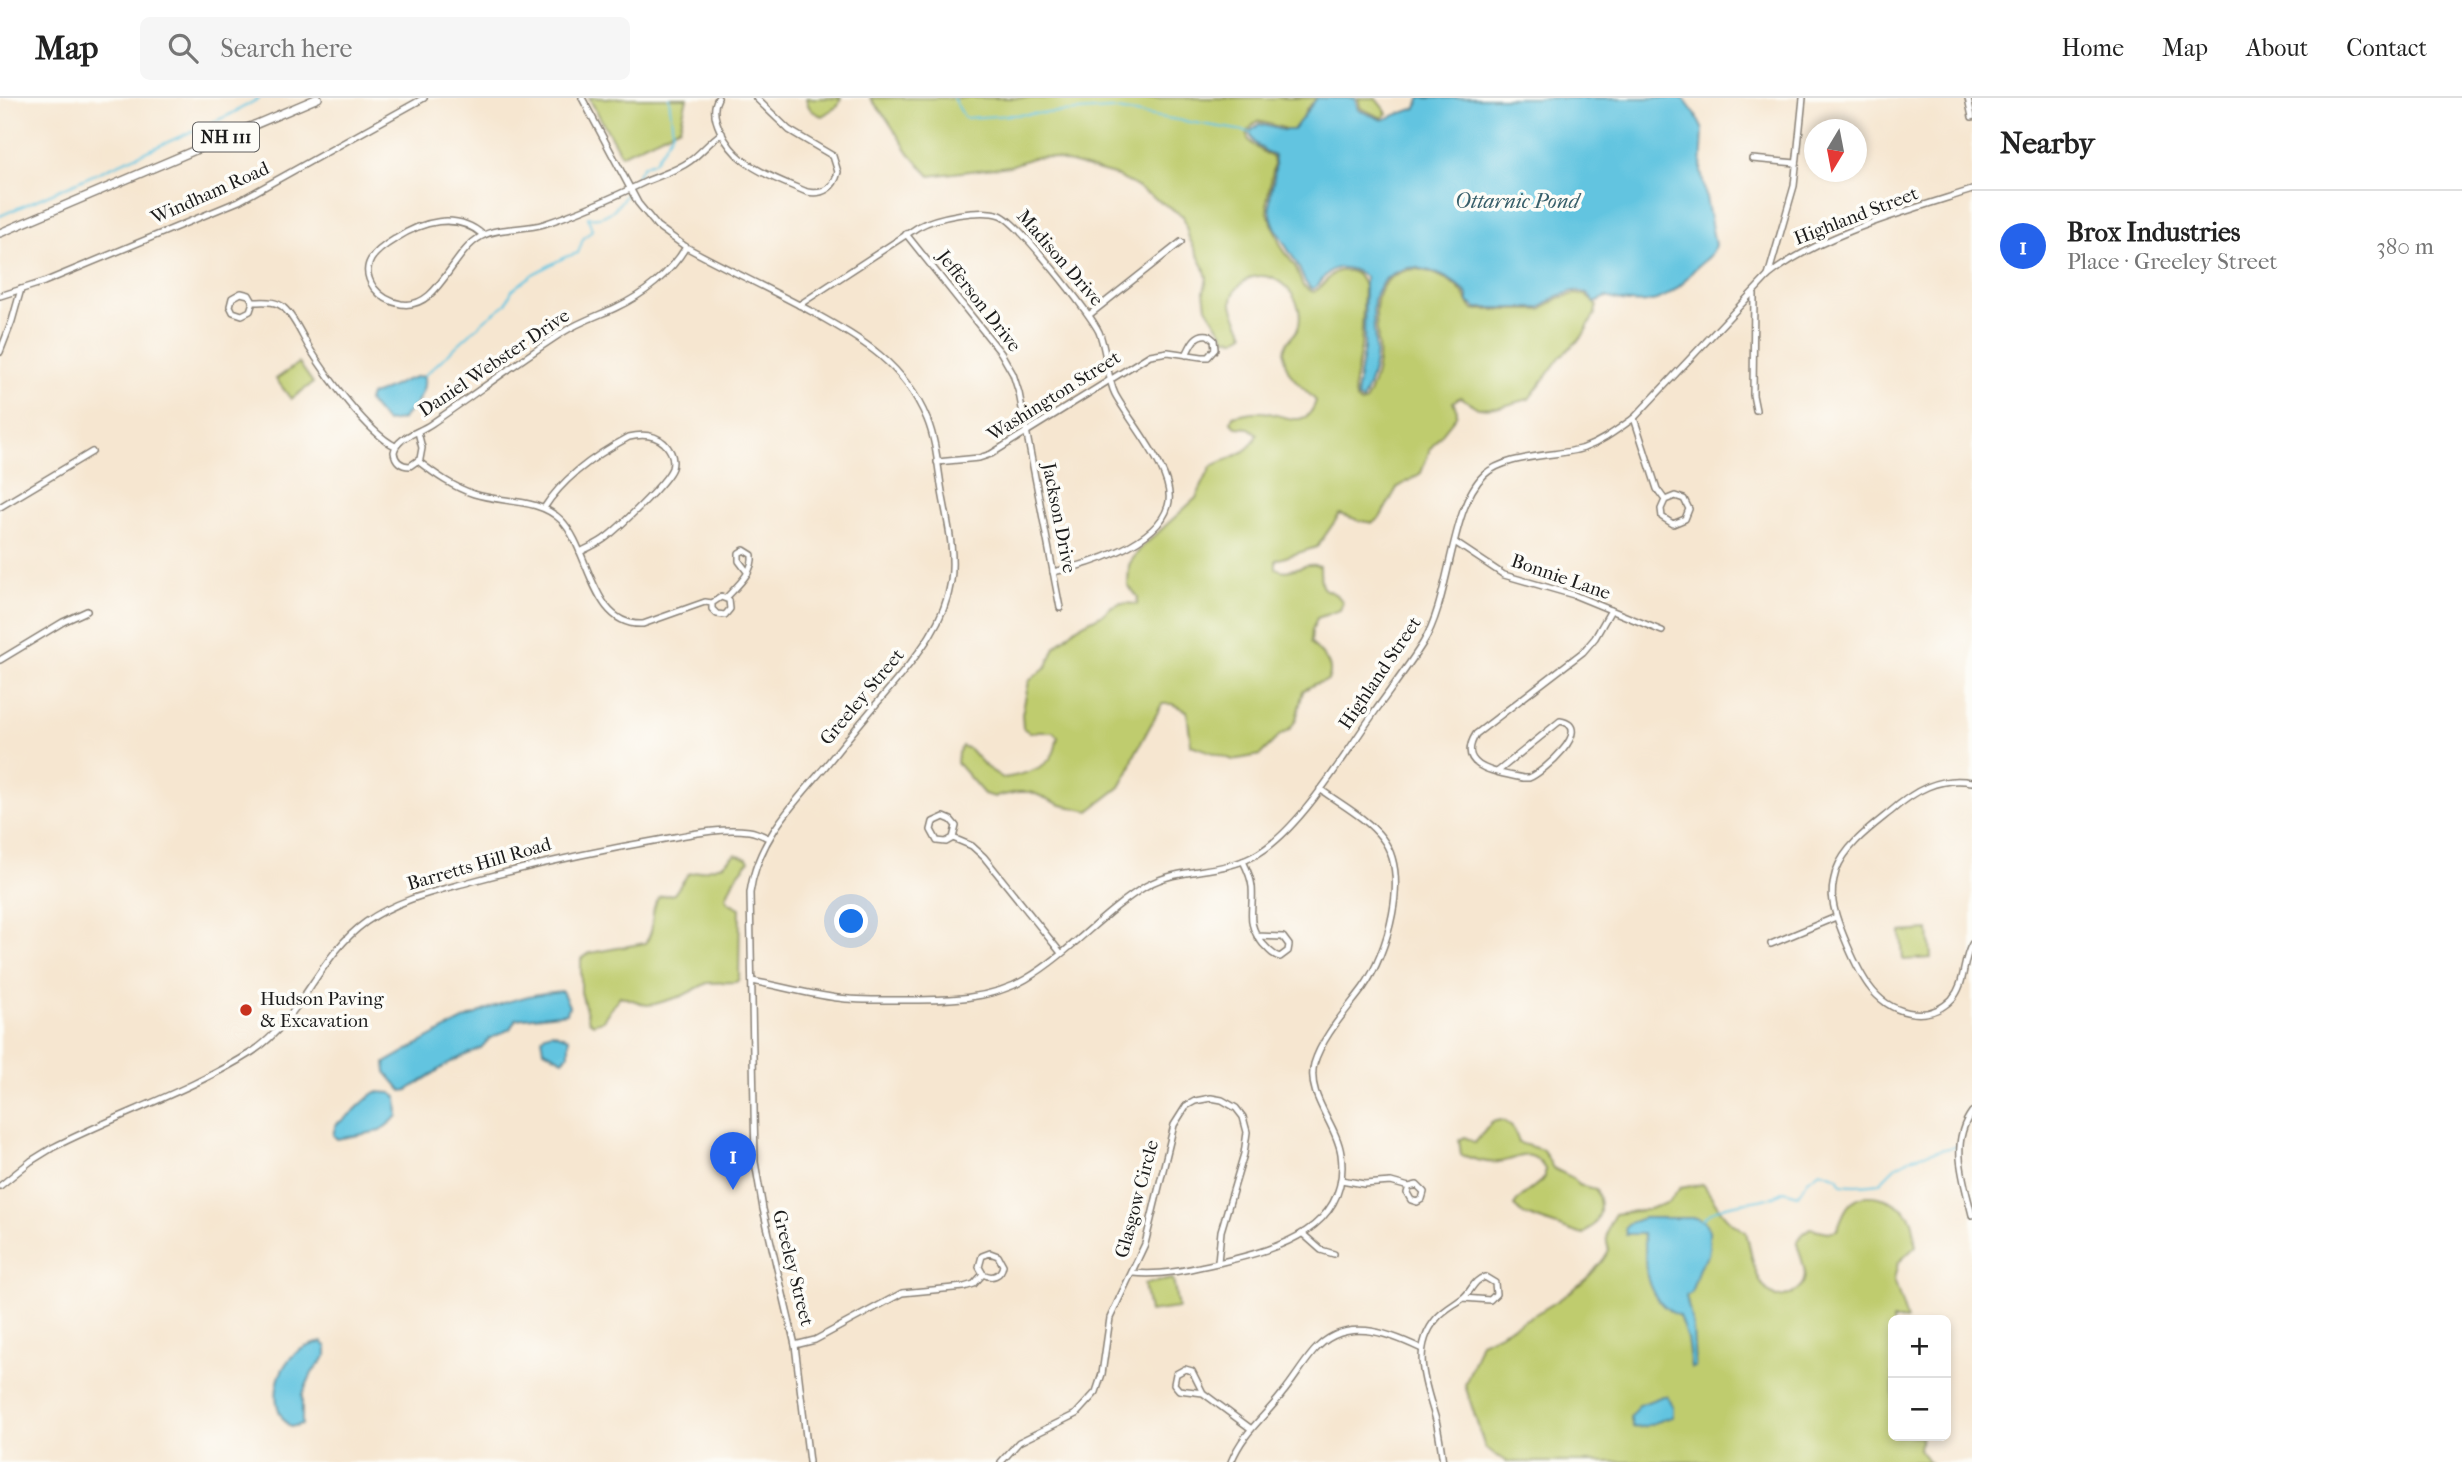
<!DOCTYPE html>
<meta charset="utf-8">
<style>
:root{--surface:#fff;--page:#f6f6f6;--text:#222;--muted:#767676;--line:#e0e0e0;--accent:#2563eb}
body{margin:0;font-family:"IM FELL French Canon",serif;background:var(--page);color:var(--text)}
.controls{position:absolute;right:21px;bottom:21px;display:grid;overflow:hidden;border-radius:10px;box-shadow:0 4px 10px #0003}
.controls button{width:63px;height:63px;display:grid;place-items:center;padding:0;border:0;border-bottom:2px solid var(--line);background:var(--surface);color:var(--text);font:35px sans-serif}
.compass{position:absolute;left:1804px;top:21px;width:63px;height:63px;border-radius:50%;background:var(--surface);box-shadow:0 4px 10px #0003;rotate:190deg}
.you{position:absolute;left:852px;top:824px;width:24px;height:24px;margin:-18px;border:5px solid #fff;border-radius:50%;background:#1a73e8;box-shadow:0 0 0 10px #1a73e833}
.badge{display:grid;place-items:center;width:46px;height:46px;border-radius:50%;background:var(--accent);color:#fff;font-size:23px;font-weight:700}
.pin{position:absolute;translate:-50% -58px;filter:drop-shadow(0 2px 4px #0008)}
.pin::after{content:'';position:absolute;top:37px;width:24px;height:21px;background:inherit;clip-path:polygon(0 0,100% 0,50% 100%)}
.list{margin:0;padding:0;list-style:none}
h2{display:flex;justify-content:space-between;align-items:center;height:91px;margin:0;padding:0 28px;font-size:30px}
h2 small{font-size:23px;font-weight:400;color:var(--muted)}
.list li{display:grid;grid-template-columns:46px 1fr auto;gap:21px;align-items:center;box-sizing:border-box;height:112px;padding:0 28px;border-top:2px solid var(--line)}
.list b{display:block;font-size:26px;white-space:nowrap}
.list p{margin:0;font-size:23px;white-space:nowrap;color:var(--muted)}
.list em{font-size:23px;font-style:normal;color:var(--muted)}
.icon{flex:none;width:38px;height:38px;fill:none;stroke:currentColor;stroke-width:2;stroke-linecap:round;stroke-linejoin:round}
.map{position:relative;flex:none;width:1972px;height:1364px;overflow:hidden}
header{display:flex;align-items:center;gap:42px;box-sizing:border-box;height:98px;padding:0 35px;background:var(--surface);border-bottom:2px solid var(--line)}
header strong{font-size:33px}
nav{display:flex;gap:38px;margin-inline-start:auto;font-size:24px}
.search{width:490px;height:63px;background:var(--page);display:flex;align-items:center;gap:18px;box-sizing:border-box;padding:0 24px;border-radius:10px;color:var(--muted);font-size:26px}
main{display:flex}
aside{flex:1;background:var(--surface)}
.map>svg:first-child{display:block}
.green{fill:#bfcc6e;stroke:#6e7445;stroke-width:2}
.water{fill:#62c4e0;stroke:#3f707e;stroke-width:2}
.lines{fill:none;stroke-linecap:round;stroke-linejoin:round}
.stream{stroke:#62c4e0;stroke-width:2}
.minor-casing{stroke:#898176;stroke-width:8}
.major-casing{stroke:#898176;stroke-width:10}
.minor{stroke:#fff;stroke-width:5}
.major{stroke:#fff;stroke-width:7}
.poi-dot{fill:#c8321e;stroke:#fdfcf7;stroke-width:2.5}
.labels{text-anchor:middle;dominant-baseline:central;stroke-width:7;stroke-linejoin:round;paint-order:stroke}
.shield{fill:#fdfcf7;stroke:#605f5e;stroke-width:2}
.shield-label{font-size:18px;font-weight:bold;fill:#1c1c1c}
.street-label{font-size:19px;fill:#1c1c1c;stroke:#fdfcf7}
.poi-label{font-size:19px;fill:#1c1c1c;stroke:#fdfcf7;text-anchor:start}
.water-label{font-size:21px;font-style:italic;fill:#385f6a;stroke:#fdfcf7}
</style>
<header>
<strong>Map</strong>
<div class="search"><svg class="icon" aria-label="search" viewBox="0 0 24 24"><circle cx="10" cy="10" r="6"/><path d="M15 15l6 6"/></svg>Search here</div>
<nav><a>Home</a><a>Map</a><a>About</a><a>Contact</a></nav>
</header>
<main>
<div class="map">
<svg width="1972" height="1364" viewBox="0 0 1972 1364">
<rect width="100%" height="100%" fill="#fdfcf7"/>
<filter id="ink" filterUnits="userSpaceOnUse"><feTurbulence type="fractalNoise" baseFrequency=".0143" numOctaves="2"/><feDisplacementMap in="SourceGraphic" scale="14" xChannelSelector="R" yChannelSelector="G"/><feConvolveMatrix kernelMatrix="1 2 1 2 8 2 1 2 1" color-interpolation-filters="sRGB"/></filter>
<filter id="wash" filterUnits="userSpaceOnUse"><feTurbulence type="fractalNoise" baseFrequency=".00686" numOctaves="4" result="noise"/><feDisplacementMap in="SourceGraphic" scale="28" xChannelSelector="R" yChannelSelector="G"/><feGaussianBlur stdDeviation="1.57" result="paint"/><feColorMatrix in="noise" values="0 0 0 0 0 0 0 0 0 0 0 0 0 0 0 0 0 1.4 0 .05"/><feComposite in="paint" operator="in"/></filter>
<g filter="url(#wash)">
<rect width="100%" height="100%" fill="#f6e6d0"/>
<g class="green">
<path d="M589,0H687L680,29L621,57Z"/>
<path d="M806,0H841L838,8L822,18C812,14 808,11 806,0Z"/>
<path d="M870,0H1318L1307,10L1297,32L1288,36L1283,30L1258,23C1233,41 1258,50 1273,60L1274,67L1267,103L1268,115L1281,148L1296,170L1303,188L1313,194C1328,188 1328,169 1349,173C1358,175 1361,180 1364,188L1361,249L1354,290L1356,301L1361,306L1365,304C1372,291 1376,278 1378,263C1381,230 1361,188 1404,173C1422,166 1450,181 1462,194C1468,200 1467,206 1473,212H1541L1559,200L1575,196L1585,197L1597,207L1595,216L1582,239L1561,258L1529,301L1500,309L1478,310L1460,299L1453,304L1457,312L1456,318L1430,351L1421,375L1397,390L1381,418L1373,425L1361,423L1340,416L1317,449L1276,462V470C1291,479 1303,462 1320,468C1320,505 1328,483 1343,504L1340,512L1317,520L1312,532L1311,544C1320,557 1336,565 1328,582L1315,586L1303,593L1296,622L1289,632L1279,638L1260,657L1233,662L1191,647L1187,613L1172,606H1162L1134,658L1129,673L1120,689L1089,713L1061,707L1031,694H1018L995,699L984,696L957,665L958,655L962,648L970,651L986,669L1003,680C1018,678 1047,671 1053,656C1056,651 1056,645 1058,639L1053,634H1029L1023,630L1022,616L1029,583L1047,568L1055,549L1077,529L1103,516L1112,508L1121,505L1137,506L1138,499L1128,488L1129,467L1132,462L1141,450L1196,400L1211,369C1227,359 1251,357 1257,336L1249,330L1236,329L1231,324L1233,318C1242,316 1252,313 1262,314C1282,315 1306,335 1316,303C1303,288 1284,278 1284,255C1284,244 1292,241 1297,232C1308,209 1285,177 1260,178C1247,178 1231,191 1232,206C1233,215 1241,227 1244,236L1236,241L1226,240L1206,209L1204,193L1207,180L1204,169L1189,140L1183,118L1132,86L1114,77L1049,59L1032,60L1010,68L930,78L909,55L887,21Z"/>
<path d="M1358,0H1375L1387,15L1382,20L1360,10Z"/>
<path d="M299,265L313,285L291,301L276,281Z"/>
<path d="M735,756L747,760L749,763L734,781L726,799L728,804L740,810L739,881L736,884L707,885L682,898L655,906L647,907L620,898L602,923L593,926L589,923L581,894V861L590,855L645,845C657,832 648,813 659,799L674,796L688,776L722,767Z"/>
<path d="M1929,832L1931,860L1903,862L1901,834Z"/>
<path d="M1500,1022C1511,1024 1516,1034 1519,1045L1543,1052L1553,1070L1573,1080L1579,1087L1596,1091C1604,1113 1601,1124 1582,1137L1523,1116L1514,1108C1520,1096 1535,1090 1545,1079V1071C1530,1047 1518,1062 1500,1064C1487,1066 1473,1061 1461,1057L1459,1042L1465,1039L1475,1045L1492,1024Z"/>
<path d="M1703,1086C1718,1107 1722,1121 1746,1134C1752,1156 1754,1188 1776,1199C1784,1199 1790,1197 1797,1192C1813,1180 1800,1161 1797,1145L1803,1135L1810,1130L1828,1134L1837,1132C1841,1122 1845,1109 1853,1103C1869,1090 1903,1104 1911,1121C1915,1128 1914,1140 1916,1148L1898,1165L1894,1181L1907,1222H1893V1338H1921L1919,1351L1929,1364H1507L1485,1350L1465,1287L1481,1244C1522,1224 1587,1194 1609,1152C1604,1138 1607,1128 1615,1116L1649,1111L1669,1104L1680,1090Z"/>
<path d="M1173,1181L1178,1210L1149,1214L1144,1186Z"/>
</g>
<g class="water">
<path d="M1317,0H1355L1358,12L1382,22L1416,10L1421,0H1683L1695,16L1703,32L1701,73L1715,147C1712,159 1706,161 1698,168C1692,173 1688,179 1683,185C1660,208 1635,208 1606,199L1595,205L1587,195L1574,193L1558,198L1540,210H1476L1468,204V197C1456,183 1440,175 1422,171C1412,168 1405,170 1396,174C1360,192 1378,230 1375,262C1373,277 1368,290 1362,303L1358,300L1357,291L1364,250L1365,179C1356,171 1338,165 1328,175C1321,181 1321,187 1312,191C1303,185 1303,177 1298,168C1287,147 1268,128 1270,102C1271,87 1278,73 1274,58C1264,51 1252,48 1250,34L1259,26L1282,32H1293Z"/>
<path d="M424,278C427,296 413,310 401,322L386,324L368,303L370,297C390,293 403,279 424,278Z"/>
<path d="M562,893L569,908L567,915L516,921L510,931L489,941L481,950L451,964L408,992L402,993L386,974L385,965C442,933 497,897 562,893Z"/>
<path d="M552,934L569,940V956L563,962L544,952L542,940L545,936Z"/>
<path d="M376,994L391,995L397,999L398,1018L380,1033L337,1041L333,1037L336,1026C353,1018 361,1003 376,994Z"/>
<path d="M1643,1120H1697L1705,1124L1709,1133V1150L1708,1157L1699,1170L1691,1195L1686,1198L1693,1229L1695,1269L1691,1270L1687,1241L1679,1218C1654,1207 1645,1186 1645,1158C1645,1150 1646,1144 1643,1136H1626L1625,1129L1629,1125Z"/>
<path d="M322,1244L327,1249V1257L312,1275L302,1297V1326L291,1329C268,1312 274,1272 296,1255C303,1249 312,1246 322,1244Z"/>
<path d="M1663,1298H1667L1673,1309V1319C1660,1321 1644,1332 1633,1329L1630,1319L1639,1307Z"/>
</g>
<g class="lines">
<g class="stream">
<path d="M953,0L965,20L1111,11L1250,34"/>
<path d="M631,87L643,68L655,63L673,34L669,0"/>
<path d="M0,118L229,17L260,0"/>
<path d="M424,278L487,220L506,206L512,192L533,176L565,159L578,155L583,141L592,132L588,119C607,122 617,110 627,95"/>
<path d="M1702,1122C1720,1103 1745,1106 1769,1100C1774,1099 1779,1095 1784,1093L1798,1097L1808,1082L1820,1073L1838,1079L1842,1086C1854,1088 1866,1087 1879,1085L1895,1069L1913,1059L1957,1048"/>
</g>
</g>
</g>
<g filter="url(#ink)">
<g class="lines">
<defs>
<g id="minor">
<path d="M582,0L638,105L657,128L686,149C728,172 772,192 814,215C863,242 904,266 927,321C937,345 938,373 943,399C948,426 955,455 951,483C945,523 920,554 895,584C871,612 847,641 824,670C791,708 757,744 750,795L755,1064L763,1111L795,1247L809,1364"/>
<path d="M718,0C707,19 727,49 743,62C759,75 788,86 807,94C823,97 834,90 838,74L833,58L789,32L756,0"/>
<path d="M1968,0L1972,19"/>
<path d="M1752,61L1796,65"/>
<path d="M906,136L1001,255L1013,276L1019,295L1060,510"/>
<path d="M483,137C456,113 421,124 395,141C375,153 358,167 374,190C381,199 390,204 401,206C439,212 451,154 482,138C498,129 526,132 544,126C580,114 614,99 647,83C661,77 678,72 690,63C702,54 710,43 722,35"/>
<path d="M1768,178L1794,88L1803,0"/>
<path d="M1754,196L1753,297L1756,312"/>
<path d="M0,198L44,184L239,103L424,0"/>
<path d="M253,204L249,197L241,195L232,200L230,208L233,214L242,217L250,213L253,204C263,204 276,202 284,210C295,220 302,238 310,251C327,278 367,334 395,348"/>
<path d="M799,207L918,129C936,119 981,110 1000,117C1018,124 1090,215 1099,234C1107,253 1107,280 1115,296C1129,323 1178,378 1168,408C1157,446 1088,467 1053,474"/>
<path d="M1089,217L1181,144"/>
<path d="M0,254L12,223L21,191"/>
<path d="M1634,320L1657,391L1665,402L1661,411L1662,419L1673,426L1685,421L1689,411L1684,401L1675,398L1665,402"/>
<path d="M418,334L422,350L420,361L410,368C401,368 395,363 394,354C397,339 418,335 431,326C475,296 517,264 562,235C579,224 597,218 615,210C643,197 670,176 686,149"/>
<path d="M418,363C436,377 453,389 474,396C502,405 539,400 561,422C590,451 591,529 643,526L705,504L712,505L721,499L729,502L730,511L725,517L717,516L712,511V505"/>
<path d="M937,364L979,360L991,356L1150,257L1168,254L1202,259H1208L1215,251L1214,242L1208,237C1195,235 1191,247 1186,257"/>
<path d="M0,409L92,354"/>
<path d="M544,410C563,380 597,356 629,339C641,336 654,336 664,345C671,352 675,360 672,370C667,384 618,431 604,441C597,446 588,450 580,454"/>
<path d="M1456,445L1504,477L1574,497L1662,533"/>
<path d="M726,500C737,488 754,474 752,457L744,452L739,455V463L748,475"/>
<path d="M0,562L63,524L87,513"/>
<path d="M1497,674L1560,623C1596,629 1542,675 1529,680H1523C1501,675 1454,671 1476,636L1583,554L1595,540L1611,512"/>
<path d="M1972,684C1939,678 1914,693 1890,714C1870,730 1845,748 1836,773C1833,783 1831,794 1833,804C1836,824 1857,872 1869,888C1888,915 1927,927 1952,901C1966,885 1962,863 1972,846"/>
<path d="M953,740L956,728L951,722L944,719L933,724L931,732L937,743L946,744L953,740L972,748L984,759L1061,855"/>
<path d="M1243,763C1247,771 1251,779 1252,789C1254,814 1245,824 1263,846C1269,852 1272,857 1280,859L1288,853L1289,847L1283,839L1257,838"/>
<path d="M1771,846L1836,819"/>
<path d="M752,883C778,888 805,895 831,899C853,903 874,902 896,902C939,902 987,904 1026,881C1070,855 1103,814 1146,788C1179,769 1219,776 1252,759C1296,737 1341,662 1369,622C1387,596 1406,572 1423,545C1451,500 1450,409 1484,377C1506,356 1556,359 1584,350C1603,343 1618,331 1634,320L1768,178C1818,137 1910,112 1972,92"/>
<path d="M1972,1014C1949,1045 1964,1083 1972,1117"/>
<path d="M1341,1082L1364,1086L1391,1084L1409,1089L1407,1095L1411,1102L1417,1104L1422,1101L1424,1094L1417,1087L1409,1089"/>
<path d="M0,1088L31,1063L52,1050C118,1016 189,994 252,954C302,921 318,858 366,824C397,802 433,794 469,784C532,767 595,753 659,742C687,737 720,729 749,733C756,734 762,737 768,740"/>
<path d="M1303,1136L1321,1152L1334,1156"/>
<path d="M1133,1175C1164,1178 1191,1171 1222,1164C1278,1151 1351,1130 1341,1056C1337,1026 1306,998 1314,966C1322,939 1346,913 1363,890C1387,856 1411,777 1382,740C1367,720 1340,706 1320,691"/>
<path d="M795,1247L815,1242L902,1195L964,1189L974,1186L983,1176C992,1181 1001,1178 1003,1167L998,1158L990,1155L982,1158L979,1169L983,1176"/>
<path d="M1203,1295L1179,1292L1174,1286L1176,1276L1185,1271L1192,1273L1203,1295L1250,1330"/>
<path d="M1001,1364L1019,1344L1076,1316L1096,1294L1102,1276L1110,1220L1145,1146L1174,1027L1186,1008L1195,1003L1211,1000L1222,1002L1236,1010L1243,1019L1247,1034L1244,1056L1221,1133L1218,1164"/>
<path d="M1231,1364C1244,1333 1263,1321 1282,1296C1293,1283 1302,1267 1314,1253C1344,1218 1387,1234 1422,1251"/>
<path d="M1443,1364C1441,1350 1439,1335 1436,1322C1426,1287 1410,1251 1437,1220C1445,1211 1454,1207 1463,1200C1472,1193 1473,1182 1485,1179L1495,1185L1496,1196L1490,1202L1463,1200"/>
</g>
<path id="major" d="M0,135L318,0"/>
</defs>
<use href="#minor" class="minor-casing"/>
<use href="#major" class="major-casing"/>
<use href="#minor" class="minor"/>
<use href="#major" class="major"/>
</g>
</g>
<circle class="poi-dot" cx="246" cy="912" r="7"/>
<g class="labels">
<rect class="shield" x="193" y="24.5" width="66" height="29" rx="5"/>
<g class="shield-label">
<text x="226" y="39">NH 111</text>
</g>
<g class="street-label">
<text transform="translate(210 95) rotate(-24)">Windham Road</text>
<text transform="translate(1856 118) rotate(-21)">Highland Street</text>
<text transform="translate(1060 160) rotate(49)">Madison Drive</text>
<text transform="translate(979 203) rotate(52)">Jefferson Drive</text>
<text transform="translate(494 265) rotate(-34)">Daniel Webster Drive</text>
<text transform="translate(1054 298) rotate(-32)">Washington Street</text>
<text transform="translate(1059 420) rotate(79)">Jackson Drive</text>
<text transform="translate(1561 479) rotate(19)">Bonnie Lane</text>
<text transform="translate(1380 575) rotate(-56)">Highland Street</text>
<text transform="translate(862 599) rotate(-50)">Greeley Street</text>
<text transform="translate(479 766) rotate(-16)">Barretts Hill Road</text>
<text transform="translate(1137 1101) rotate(-75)">Glasgow Circle</text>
<text transform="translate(793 1170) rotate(76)">Greeley Street</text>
</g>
<g class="poi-label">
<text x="260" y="901">Hudson Paving<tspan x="260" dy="22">&amp; Excavation</tspan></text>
</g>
<g class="water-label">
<text x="1517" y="103">Ottarnic Pond</text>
</g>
</g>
</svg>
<div class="controls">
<button>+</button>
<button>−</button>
</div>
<svg class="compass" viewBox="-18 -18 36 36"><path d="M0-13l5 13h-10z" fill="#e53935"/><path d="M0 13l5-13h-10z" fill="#767676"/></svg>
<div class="you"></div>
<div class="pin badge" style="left:733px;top:1092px">1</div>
</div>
<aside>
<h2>Nearby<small></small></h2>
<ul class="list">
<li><span class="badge">1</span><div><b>Brox Industries</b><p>Place · Greeley Street</p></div><em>380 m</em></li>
</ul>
</aside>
</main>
